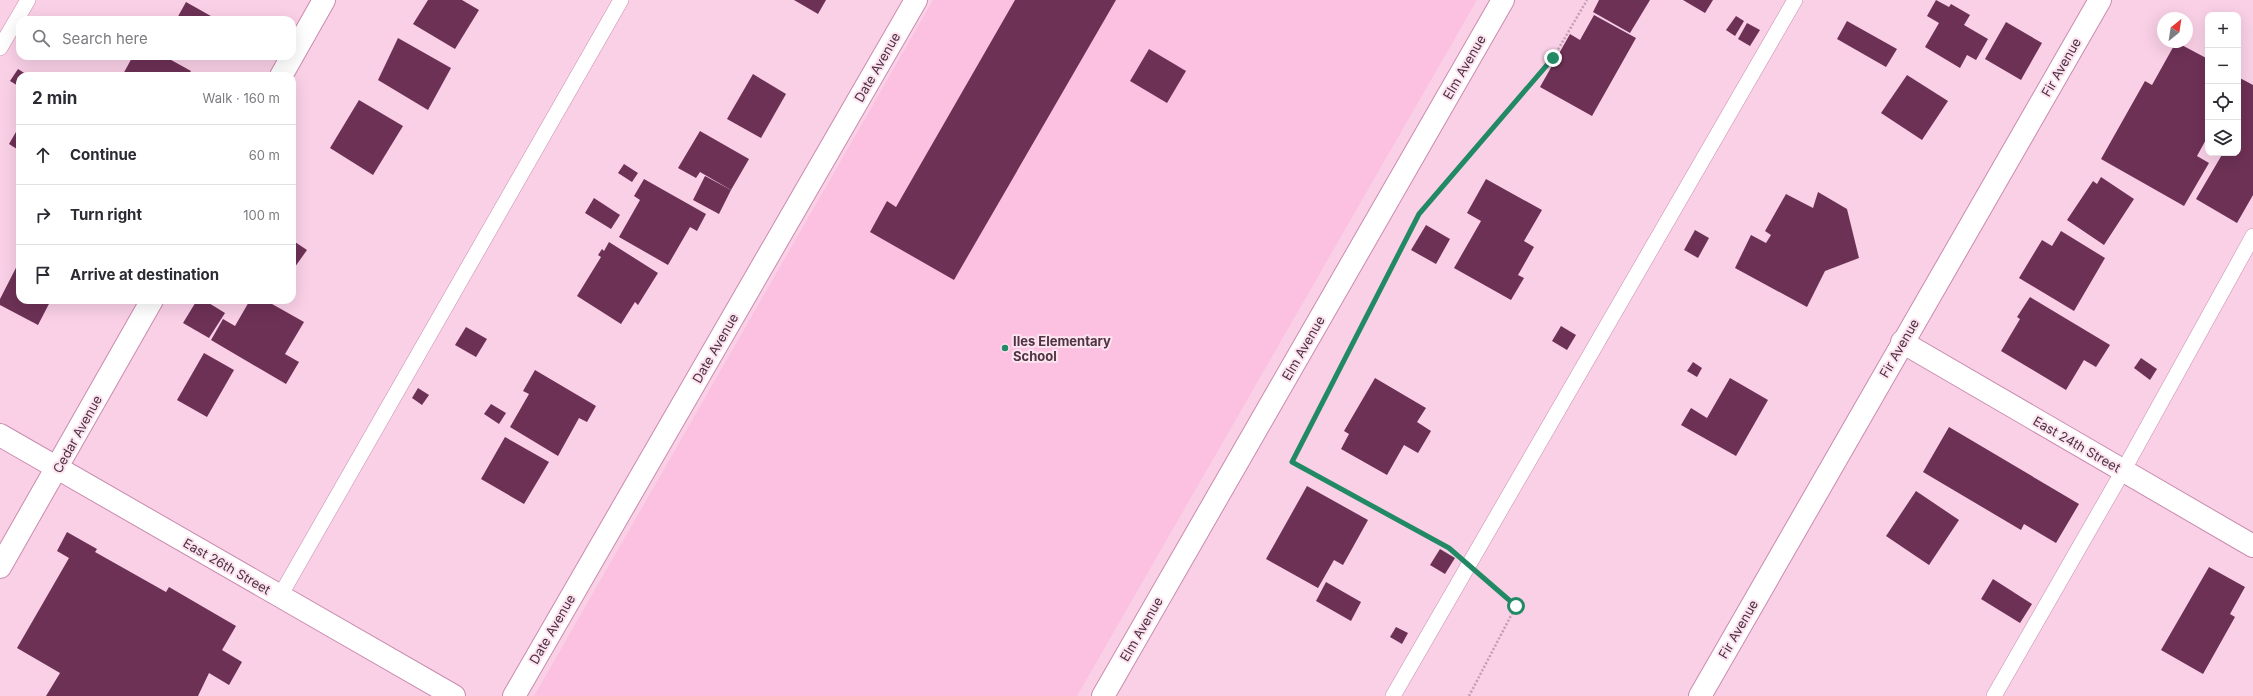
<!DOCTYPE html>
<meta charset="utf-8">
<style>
:root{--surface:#fff;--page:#f2f2f3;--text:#2b2b33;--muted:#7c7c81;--line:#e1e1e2}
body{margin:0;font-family:Inter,sans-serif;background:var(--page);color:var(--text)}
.controls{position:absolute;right:12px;top:12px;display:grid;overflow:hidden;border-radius:8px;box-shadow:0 4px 16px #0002}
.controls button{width:36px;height:36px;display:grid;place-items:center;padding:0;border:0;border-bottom:1px solid var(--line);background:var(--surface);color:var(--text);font:20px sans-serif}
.compass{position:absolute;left:2157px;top:12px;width:36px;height:36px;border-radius:50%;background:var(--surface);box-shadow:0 4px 16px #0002;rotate:30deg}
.stop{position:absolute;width:12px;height:12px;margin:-9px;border:3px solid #228965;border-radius:50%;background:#fff}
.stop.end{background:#228965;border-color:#fff;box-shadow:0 1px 4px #0008}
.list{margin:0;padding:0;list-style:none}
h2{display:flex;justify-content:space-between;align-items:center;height:52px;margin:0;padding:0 16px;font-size:17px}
h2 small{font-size:13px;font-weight:400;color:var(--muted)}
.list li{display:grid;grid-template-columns:26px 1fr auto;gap:12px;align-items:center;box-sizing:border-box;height:60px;padding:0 16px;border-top:1px solid var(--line)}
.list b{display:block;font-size:15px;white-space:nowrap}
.list em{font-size:13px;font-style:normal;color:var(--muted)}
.icon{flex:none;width:22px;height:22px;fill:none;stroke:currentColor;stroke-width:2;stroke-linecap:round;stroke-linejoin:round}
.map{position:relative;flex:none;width:2253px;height:696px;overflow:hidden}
.search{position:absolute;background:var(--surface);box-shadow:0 4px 16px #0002;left:16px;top:16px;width:280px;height:44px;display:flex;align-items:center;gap:10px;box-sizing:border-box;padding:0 14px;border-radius:12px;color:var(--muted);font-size:15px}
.panel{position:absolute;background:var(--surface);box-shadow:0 4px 16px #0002;left:16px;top:72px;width:280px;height:232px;border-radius:12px}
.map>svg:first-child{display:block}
.built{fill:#fcc1e1}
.building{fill:#6d3156}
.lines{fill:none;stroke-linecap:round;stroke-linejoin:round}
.service-casing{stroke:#ca8baf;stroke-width:16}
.minor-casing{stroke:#ca8baf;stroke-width:24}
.path{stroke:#c29eb1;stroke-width:2.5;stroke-dasharray:2 2;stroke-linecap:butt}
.service{stroke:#fff;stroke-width:15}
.minor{stroke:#fff;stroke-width:22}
.route{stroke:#228965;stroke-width:5}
.poi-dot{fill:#228965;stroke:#fde2f0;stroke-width:1.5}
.labels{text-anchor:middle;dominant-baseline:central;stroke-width:4;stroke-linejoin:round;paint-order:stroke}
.street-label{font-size:13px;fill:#4e3342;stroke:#fde2f0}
.poi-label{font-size:13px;font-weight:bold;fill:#4e3342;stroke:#fde2f0;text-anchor:start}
</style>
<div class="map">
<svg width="2253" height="696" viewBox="0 0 2253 696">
<rect width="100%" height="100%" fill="#f9d0e6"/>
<path class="built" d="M933,0H1477L1077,696H534Z"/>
<g class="building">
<path d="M428,0H462L479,10L455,49L413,24Z"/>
<path d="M794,0H826L818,14Z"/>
<path d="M1015,0H1116L954,280L870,232L887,201L896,207Z"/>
<path d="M1599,0H1650L1630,33L1593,12Z"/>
<path d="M1683,0H1713L1705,13Z"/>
<path d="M1936,0L1949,7L1951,4L1970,15L1964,25L1988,39L1976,60L1967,55L1960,68L1925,47L1939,23L1927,16Z"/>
<path d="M186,2L218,20H176Z"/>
<path d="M1594,15L1636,38L1592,116L1540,87L1570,34L1580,40Z"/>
<path d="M1736,16L1744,21L1735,36L1726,30Z"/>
<path d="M1847,21L1897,49L1886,67L1837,39Z"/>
<path d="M2006,22L2042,43L2021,80L1985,59Z"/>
<path d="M1747,23L1760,30L1750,46L1738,39Z"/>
<path d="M398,38L451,68L428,110L378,80Z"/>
<path d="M2176,42L2208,59V136L2197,156L2209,163L2184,206L2101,159L2145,81L2152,85Z"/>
<path d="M1149,49L1186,71L1167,103L1130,81Z"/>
<path d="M133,56H164L191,71L188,76H122Z"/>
<path d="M18,69L29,76H20V87L10,81Z"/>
<path d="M753,74L786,94L761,138L727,119Z"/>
<path d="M1907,75L1948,101L1922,140L1881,113Z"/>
<path d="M2238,77L2253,85V195L2237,223L2196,199L2223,153H2238Z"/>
<path d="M359,100L403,126L373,175L330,148Z"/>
<path d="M20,125V151L9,144Z"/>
<path d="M700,131L749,159L731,190L700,172L696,178L678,168Z"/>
<path d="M624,164L638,173L632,182L618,173Z"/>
<path d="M705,176L731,190L719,214L693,200Z"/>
<path d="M2101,177L2134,199L2104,245L2067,220L2093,181L2097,184Z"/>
<path d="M644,179L706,214L697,231L690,227L668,265L619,237L640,200L634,196Z"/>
<path d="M1486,179L1542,210L1524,241L1534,247L1518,275L1524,278L1511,300L1454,268L1481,221L1467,213Z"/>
<path d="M1818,192L1847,209L1859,258L1825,271L1807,307L1735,268L1751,235L1766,243L1771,235L1765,231L1786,194L1813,208Z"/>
<path d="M594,198L620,215L611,229L585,213Z"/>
<path d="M1426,225L1450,239L1436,264L1411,250Z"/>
<path d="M1695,230L1709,238L1698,258L1684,250Z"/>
<path d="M2061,231L2105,258L2074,311L2019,278L2042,240L2052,246Z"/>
<path d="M292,240L307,250L292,271Z"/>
<path d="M609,242L658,273L638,305L635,302L621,324L577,296L601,257L598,255L602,249L604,251Z"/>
<path d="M20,260V300H51L38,325L0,305V299Z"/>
<path d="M2030,297L2110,345L2096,367L2084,360L2066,390L2001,351L2020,319L2017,317Z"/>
<path d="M197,300H204L225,313L209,338L183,323Z"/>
<path d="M250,300H265L304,322L285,354L299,362L286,384L211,340L223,319L235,326Z"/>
<path d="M1561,326L1576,335L1567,350L1552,341Z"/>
<path d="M466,327L487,339L476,357L455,345Z"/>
<path d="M204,353L234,370L207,417L177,400Z"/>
<path d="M2141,358L2157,369L2150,380L2134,368Z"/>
<path d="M1693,362L1702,368L1697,377L1687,371Z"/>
<path d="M535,370L596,406L587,422L579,418L558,456L510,427L529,394L523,391Z"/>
<path d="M1375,378L1426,408L1417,422L1431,431L1418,453L1404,445L1387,475L1341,449L1349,434L1344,431Z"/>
<path d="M1730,378L1768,400L1736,456L1681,425L1691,408L1707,418Z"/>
<path d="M418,388L429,395L422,405L412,398Z"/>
<path d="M491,404L506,413L499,424L484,414Z"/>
<path d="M1949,427L2079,504L2056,543L2024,524L2021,530L1923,472Z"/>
<path d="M505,437L549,462L524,504L481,479Z"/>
<path d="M1307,486L1368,520L1343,565L1334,560L1318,588L1266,559Z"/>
<path d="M1916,491L1959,520L1929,565L1886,536Z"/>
<path d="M67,532L97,549L95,552L166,592L169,587L236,626L222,650L242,662L229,685L209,673L198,696H46L60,673L17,648L69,558L57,551Z"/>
<path d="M1440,549L1455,558L1445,574L1430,565Z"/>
<path d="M2209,567L2245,587L2230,614L2235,617L2203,674L2161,650Z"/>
<path d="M1993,579L2032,604L2020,623L1981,599Z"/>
<path d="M1326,582L1361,602L1351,621L1316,601Z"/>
<path d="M1396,627L1408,633L1402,644L1390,637Z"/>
</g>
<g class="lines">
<defs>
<g id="service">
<path d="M0,48L28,0"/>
<path d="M280,596L621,0"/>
<path d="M1393,696L1795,0"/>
<path d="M1994,696L2123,471L2253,236"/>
</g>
<g id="minor">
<path d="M281,76L324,0"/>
<path d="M1902,342L2253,546"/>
<path d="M0,435L454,696"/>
<path d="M0,567L152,300"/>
<path d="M514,696L916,0"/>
<path d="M1103,696L1503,0"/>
<path d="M1700,696L2100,0"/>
</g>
</defs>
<use href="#service" class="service-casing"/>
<use href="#minor" class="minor-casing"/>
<g class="path">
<path d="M1450,549L1291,462L1419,214L1553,58L1587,0"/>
<path d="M1469,696L1516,606L1487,581"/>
</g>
<use href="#service" class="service"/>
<use href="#minor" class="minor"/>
</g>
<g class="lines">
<path class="route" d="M1516,606L1449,548L1292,462L1419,214L1553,58"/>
</g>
<circle class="poi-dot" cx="1005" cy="348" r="4"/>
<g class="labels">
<g class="street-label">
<text transform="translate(877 67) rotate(-60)">Date Avenue</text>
<text transform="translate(1464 67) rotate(-60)">Elm Avenue</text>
<text transform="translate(2061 67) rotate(-60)">Fir Avenue</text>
<text transform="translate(715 348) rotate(-60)">Date Avenue</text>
<text transform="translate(1303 348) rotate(-60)">Elm Avenue</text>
<text transform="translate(1899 348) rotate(-60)">Fir Avenue</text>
<text transform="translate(77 434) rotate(-61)">Cedar Avenue</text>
<text transform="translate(2077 444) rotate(30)">East 24th Street</text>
<text transform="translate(227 566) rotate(30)">East 26th Street</text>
<text transform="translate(552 629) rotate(-60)">Date Avenue</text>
<text transform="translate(1141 629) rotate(-60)">Elm Avenue</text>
<text transform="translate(1738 629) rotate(-60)">Fir Avenue</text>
</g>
<g class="poi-label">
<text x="1013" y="341">Iles Elementary<tspan x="1013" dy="15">School</tspan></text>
</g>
</g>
</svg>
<div class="controls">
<button>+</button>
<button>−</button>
<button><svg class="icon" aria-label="locate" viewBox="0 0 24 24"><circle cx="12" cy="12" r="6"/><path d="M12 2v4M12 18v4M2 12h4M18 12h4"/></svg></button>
<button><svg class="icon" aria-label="layers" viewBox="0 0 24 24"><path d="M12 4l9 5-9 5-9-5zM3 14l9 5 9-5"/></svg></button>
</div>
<svg class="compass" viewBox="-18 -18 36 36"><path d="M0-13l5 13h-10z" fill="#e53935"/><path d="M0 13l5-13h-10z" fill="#7c7c81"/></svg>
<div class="stop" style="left:1516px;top:606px"></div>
<div class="stop end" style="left:1553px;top:58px"></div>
<div class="search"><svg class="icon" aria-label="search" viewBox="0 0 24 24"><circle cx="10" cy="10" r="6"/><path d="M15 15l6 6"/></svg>Search here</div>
<section class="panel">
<h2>2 min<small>Walk · 160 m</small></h2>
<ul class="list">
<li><svg class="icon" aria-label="ahead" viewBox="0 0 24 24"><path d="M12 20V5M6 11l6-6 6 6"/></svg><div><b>Continue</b></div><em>60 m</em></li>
<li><svg class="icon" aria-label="right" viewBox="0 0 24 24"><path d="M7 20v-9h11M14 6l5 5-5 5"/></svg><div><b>Turn right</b></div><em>100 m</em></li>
<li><svg class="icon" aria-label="arrive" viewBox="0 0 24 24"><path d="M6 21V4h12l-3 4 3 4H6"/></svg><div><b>Arrive at destination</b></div></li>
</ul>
</section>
</div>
